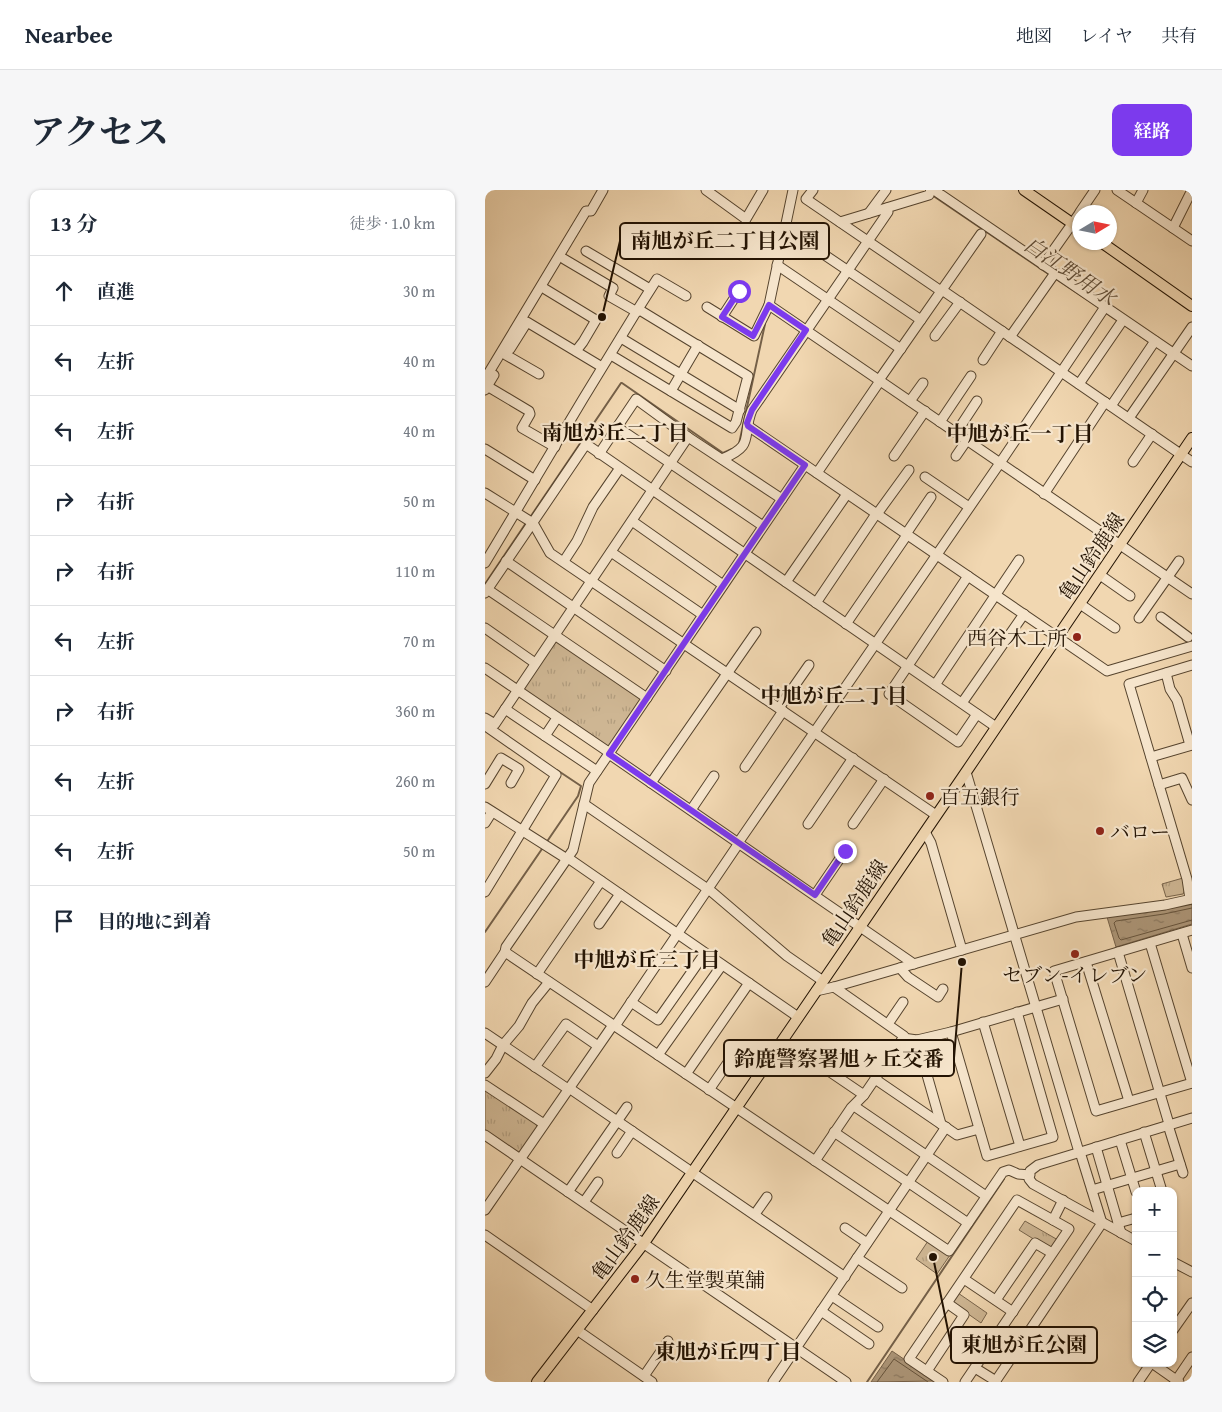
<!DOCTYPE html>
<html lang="ja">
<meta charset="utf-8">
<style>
:root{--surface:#fff;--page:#f6f6f7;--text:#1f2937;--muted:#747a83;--line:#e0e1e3;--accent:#7c3aed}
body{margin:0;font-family:"Gentium Book Plus","Noto Serif JP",serif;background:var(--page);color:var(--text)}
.controls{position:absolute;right:15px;bottom:15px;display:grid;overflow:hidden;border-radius:10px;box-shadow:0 1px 4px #0004}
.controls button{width:45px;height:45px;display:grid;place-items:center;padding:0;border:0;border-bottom:1px solid var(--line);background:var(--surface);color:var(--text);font:25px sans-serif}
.compass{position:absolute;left:587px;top:15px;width:45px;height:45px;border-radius:50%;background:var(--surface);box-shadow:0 1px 4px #0004;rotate:80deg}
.stop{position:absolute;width:15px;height:15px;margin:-11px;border:4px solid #7c3aed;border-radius:50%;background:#fff}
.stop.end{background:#7c3aed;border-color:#fff;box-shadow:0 1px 5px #0008}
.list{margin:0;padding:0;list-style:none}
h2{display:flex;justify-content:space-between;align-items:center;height:65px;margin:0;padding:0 20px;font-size:21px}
h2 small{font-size:16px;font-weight:400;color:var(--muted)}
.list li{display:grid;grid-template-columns:32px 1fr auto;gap:15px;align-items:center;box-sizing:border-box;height:70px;padding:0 20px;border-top:1px solid var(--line)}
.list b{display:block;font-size:19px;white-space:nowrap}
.list em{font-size:16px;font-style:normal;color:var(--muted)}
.icon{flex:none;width:28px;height:28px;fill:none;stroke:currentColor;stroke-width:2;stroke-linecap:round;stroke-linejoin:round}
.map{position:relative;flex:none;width:707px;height:1192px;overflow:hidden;border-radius:10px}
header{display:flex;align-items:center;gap:30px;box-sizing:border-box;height:70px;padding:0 25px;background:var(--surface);border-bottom:1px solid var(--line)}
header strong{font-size:24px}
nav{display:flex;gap:28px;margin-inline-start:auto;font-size:18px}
.intro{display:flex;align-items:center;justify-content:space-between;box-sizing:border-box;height:120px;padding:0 30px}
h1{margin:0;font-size:35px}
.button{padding:12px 22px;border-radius:10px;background:var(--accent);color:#fff;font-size:18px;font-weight:700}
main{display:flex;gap:30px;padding:0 30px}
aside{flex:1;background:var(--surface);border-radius:10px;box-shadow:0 1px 4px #0004}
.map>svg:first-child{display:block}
.park{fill:url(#park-tufts);stroke:#78644b}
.water{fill:url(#water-ripples);stroke:#756048}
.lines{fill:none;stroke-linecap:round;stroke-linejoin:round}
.shore{stroke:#67543c;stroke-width:1}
.stream{stroke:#756048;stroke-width:2}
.minor-casing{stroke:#56442e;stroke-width:11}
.major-casing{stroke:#231303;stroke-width:12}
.minor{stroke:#f6e5cc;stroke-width:9}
.major{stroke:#f1d7b1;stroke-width:10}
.route{stroke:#7c3aed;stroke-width:6}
.poi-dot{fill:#8f2418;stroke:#f6e5cc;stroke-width:2}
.labels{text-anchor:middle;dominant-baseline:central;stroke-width:4.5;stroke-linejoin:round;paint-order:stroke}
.street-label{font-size:20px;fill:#231303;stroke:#f6e5cc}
.poi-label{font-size:20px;fill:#231303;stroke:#f6e5cc;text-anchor:start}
.water-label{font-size:21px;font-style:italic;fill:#604d37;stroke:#f6e5cc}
.neighbourhood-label{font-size:21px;font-weight:bold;fill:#231303;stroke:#f6e5cc}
.leader{fill:none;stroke:#231303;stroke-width:2}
.callout-dot{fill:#231303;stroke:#f6e5cc;stroke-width:2}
.callout{fill:#f6e5cc;stroke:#231303;stroke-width:2}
.callout-label{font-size:21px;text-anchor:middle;font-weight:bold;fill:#231303}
</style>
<header>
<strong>Nearbee</strong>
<nav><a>地図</a><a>レイヤ</a><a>共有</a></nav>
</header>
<div class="intro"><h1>アクセス</h1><a class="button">経路</a></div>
<main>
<aside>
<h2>13 分<small>徒歩 · 1.0 km</small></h2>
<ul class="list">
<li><svg class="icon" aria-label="ahead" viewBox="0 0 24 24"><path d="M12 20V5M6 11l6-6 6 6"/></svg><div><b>直進</b></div><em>30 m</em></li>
<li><svg class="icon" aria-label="left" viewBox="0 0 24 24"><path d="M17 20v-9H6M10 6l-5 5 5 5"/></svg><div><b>左折</b></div><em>40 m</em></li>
<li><svg class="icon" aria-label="left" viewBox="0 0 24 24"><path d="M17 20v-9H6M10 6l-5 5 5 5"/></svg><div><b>左折</b></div><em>40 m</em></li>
<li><svg class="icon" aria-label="right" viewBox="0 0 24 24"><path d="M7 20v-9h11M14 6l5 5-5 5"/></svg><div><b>右折</b></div><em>50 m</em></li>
<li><svg class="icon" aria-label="right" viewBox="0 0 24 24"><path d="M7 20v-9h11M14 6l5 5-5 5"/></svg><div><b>右折</b></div><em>110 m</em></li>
<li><svg class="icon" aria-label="left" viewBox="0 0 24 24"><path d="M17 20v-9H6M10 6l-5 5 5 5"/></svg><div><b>左折</b></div><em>70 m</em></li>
<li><svg class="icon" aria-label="right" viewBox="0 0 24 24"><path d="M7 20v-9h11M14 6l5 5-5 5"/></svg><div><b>右折</b></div><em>360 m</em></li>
<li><svg class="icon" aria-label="left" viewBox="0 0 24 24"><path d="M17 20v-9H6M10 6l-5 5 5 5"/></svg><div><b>左折</b></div><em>260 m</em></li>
<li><svg class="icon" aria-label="left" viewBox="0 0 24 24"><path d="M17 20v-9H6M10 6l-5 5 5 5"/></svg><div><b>左折</b></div><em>50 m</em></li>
<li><svg class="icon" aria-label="arrive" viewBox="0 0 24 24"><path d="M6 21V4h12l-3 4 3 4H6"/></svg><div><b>目的地に到着</b></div></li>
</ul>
</aside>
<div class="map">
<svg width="707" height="1192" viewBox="0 0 707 1192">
<defs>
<pattern id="park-tufts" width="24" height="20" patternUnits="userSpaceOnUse" patternTransform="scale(1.25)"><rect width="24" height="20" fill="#ceb693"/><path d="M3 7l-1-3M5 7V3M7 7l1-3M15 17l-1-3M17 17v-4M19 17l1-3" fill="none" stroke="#b19c7d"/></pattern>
<pattern id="water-ripples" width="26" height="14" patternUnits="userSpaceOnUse" patternTransform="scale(1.25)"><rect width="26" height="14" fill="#ab9476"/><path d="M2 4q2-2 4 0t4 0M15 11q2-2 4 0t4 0" fill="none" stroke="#8b785f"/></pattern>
</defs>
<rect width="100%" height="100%" fill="#f1d7b1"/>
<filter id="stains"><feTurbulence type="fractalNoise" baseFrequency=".004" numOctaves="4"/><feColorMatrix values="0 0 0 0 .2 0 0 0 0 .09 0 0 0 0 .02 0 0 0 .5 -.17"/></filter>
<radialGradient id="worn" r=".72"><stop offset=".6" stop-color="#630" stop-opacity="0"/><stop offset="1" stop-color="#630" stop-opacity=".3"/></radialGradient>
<g class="park">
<path d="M72,449L156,507L157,512L125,558L37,501Z"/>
<path d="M698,688L700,700L698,704L681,707L677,694Z"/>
<path d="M0,898L51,932L52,940L35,963L32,964L0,943Z"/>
<path d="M540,1031L573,1050L569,1057L563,1058L534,1040Z"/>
<path d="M443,1051L465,1065L452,1084L431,1069Z"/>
<path d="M473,1103L502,1123L496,1133L469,1114L468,1109Z"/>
</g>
<g class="water">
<path d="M707,712V734L631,757L622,727Z"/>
<path d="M407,1161L451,1191L386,1192Z"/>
</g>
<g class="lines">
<g class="shore">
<path d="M707,718L679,724L631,731L629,733L634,748L636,750L707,730"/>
<path d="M392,1192L409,1169L443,1192"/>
</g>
<g class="stream">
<path d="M447,5L565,85"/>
<path d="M571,89L615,118"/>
<path d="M621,123L633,131"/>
<path d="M639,135L664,152"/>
<path d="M254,254L280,134"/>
<path d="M46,326L136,193H137L238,263L247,259"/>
<path d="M0,394L41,333"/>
<path d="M61,653L93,606L96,596L72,580"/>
<path d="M0,742L59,656"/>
<path d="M382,1192L519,989"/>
</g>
<defs>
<g id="minor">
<path d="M221,0L261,29L278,0"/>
<path d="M328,0L321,9L456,101"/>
<path d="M453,0L452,2L707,176"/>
<path d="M632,0L688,38"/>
<path d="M707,0L688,38L707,51"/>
<path d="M651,13L658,0"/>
<path d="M595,22L610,0"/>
<path d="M384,23L401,0"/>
<path d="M355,32L444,5L446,0"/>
<path d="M297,52L313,47L436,130"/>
<path d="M101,61L165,99"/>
<path d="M79,69L128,98L124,106L152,122"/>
<path d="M292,75L416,159"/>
<path d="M558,75L594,24"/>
<path d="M60,99L111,130L98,152L91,161"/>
<path d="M457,100L707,272"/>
<path d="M284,115L707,404"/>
<path d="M222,117L269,146L284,115L308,0"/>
<path d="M153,119L172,89L201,106"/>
<path d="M237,127L254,101"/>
<path d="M450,146L475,112"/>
<path d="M525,147L570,83"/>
<path d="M136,148L255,220"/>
<path d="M25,159L42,132L117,177"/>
<path d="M21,165L54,184"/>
<path d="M498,170L517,141"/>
<path d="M0,189L101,21H106L118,0"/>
<path d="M394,190L496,44"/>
<path d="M594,194L638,130"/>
<path d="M2,196L44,221L45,224L37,238L70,257"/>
<path d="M0,200L9,185"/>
<path d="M186,201L213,155"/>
<path d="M425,211L438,193"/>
<path d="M626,216L670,151"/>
<path d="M644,228L707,137"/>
<path d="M455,232L486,186"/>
<path d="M263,236L622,481L707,456"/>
<path d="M132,237L278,336"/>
<path d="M471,243L492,211"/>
<path d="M0,259L50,290"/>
<path d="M114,264L151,209L203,247L297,309"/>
<path d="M409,266L440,221"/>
<path d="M471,266L482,250"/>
<path d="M237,269C271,255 256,247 267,220L403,22L402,18"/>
<path d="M648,272L667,244"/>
<path d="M332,283L395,191"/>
<path d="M440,287L484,317"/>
<path d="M0,303L48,333L65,363L451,625"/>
<path d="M559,304L620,212"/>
<path d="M392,324L424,280"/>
<path d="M147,331L238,395"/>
<path d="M421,344L446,307"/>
<path d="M126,362L218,425"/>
<path d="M21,371L181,481"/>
<path d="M79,371L92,351L108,317L135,278"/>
<path d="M0,373L98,209L153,119L263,186L251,232L247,238L126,165"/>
<path d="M615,385L645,406"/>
<path d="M483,386L404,504L473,552L492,524"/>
<path d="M301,392L362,304"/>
<path d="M2,399L162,508"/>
<path d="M0,403L101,254L511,537"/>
<path d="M331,413L391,324"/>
<path d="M595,414L630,438"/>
<path d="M676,427L703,447"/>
<path d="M654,428L694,371"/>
<path d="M361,434L422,345"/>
<path d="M0,438L50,473"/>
<path d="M0,478L125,563"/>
<path d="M681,483L685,499L692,510L705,555"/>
<path d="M450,495L534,370"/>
<path d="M477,513L539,424"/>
<path d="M294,518L324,475"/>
<path d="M20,519L112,581"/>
<path d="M0,528L10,534L203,247"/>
<path d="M60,546L72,528"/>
<path d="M124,564L429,774"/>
<path d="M666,567L707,555"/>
<path d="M260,577L298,521"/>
<path d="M481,582L594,962"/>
<path d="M166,593L271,442"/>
<path d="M0,594L16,568L34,579L26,593"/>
<path d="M674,595L697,588L707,610"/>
<path d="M99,614L227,702L302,766L338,791"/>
<path d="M0,617L82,669"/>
<path d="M206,620L229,586"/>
<path d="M0,633L7,622"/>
<path d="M323,634L368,568"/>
<path d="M368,634L399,589"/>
<path d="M440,642L446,653L477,760"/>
<path d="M253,653L515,273L620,117"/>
<path d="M83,668L313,827"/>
<path d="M0,702L71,585L2,537"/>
<path d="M330,705L360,661"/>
<path d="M705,709L702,689L644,494L707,475"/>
<path d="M114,734L135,704"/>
<path d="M707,740L569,781L611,921L707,893"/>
<path d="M697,744L707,778"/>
<path d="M665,753L707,893"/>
<path d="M20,762L464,1061L518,982L524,980L533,984L545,985"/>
<path d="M633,762L684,934"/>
<path d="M601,772L644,911"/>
<path d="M415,778L423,787L453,807L458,799"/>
<path d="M52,784L116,691"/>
<path d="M0,792L20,762L21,757L88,660L104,593L320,275"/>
<path d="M349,797L419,846L418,848"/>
<path d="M331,801L349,797L591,727L680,715L707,709"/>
<path d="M146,812L173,830L220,763"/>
<path d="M498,832L535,956"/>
<path d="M403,834L418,812"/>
<path d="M130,836L254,653"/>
<path d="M466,842L502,966L568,947L532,822"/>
<path d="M0,843L83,899"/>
<path d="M418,848L432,850L466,842L578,809"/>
<path d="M298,850L379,905L418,848"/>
<path d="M432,850L456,934"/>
<path d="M173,865L237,775"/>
<path d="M50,877L81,834L113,856"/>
<path d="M0,883L11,869L18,855L34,836L47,813L64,792"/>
<path d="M201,884L264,793"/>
<path d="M390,889L472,945L494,939"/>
<path d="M0,895L59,934"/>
<path d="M84,898L360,1087"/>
<path d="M224,900L255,855"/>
<path d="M369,916L501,1006"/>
<path d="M683,935L698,983"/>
<path d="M349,942L483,1033"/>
<path d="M659,942L677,1001"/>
<path d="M0,945L361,1192"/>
<path d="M635,950L651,1002"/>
<path d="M611,957L636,1043"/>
<path d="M595,962L617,1033"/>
<path d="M132,963L147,941"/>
<path d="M330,971L366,918L379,905"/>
<path d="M607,1000L695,974"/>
<path d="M83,1002L142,917"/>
<path d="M99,1012L113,992"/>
<path d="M0,1020L128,835"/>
<path d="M270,1024L282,1007"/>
<path d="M633,1033L651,1028"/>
<path d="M360,1038L382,1053"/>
<path d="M0,1045L108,1120"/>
<path d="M651,1051L548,994L544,989L545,981L553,975L707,928"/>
<path d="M372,1068L417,1098"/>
<path d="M688,1072L707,1082"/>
<path d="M479,1089L528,1122"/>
<path d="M347,1106L393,1137"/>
<path d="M511,1110L550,1053L567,1063"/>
<path d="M336,1121L384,1154"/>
<path d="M92,1140L167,1192"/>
<path d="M688,1140L707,1113"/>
<path d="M667,1173L694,1192"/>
<path d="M490,1178L511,1191"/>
<path d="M442,1181L479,1125L462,1113"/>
<path d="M159,1186L183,1151"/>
<path d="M288,1192L461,937"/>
<path d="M458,1192L424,1169L532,1010L568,1030"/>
<path d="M480,1192L584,1039L568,1030L578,1010"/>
<path d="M510,1192L617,1033"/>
<path d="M653,1192L666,1173"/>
<path d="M690,1192L707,1167"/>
</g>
<g id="major">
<path d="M539,0L594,38"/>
<path d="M616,52L707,116"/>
<path d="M52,1192L159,1053L481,582L707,248"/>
</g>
</defs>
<use href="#minor" class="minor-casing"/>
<use href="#major" class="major-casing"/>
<use href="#minor" class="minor"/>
<use href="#major" class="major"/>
</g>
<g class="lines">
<path class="route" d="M254,101L237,127L268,146L284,115L321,140L267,220L262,233L263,236L320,275L124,564L330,705L360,661"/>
</g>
<g class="poi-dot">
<circle cx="592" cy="447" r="5"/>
<circle cx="445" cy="606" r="5"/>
<circle cx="615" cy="641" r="5"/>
<circle cx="590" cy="764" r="5"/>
<circle cx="150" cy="1089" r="5"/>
</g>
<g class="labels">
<g class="street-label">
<text transform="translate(606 366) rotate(-56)">亀山鈴鹿線</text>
<text transform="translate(369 713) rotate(-56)">亀山鈴鹿線</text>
<text transform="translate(140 1047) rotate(-54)">亀山鈴鹿線</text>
</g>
<g class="poi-label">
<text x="582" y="447" text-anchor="end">西谷木工所</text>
<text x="455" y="606">百五銀行</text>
<text x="625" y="641">バロー</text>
<text x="590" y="784" text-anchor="middle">セブン-イレブン</text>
<text x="160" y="1089">久生堂製菓舗</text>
</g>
<g class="water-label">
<text transform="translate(585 81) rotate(34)">白江野用水</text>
</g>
<g class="neighbourhood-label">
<text x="130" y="242">南旭が丘二丁目</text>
<text x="535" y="243">中旭が丘一丁目</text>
<text x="349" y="505">中旭が丘二丁目</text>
<text x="162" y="769">中旭が丘三丁目</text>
<text x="243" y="1161">東旭が丘四丁目</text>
</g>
</g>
<path class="leader" d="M117 127L135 51M477 772L469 868M448 1067L466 1155"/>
<g class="callout-dot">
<circle cx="117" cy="127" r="5"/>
<circle cx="477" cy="772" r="5"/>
<circle cx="448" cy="1067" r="5"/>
</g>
<g class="callout">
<rect x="135" y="33" width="209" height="36" rx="5"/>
<rect x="239" y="850" width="230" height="36" rx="5"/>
<rect x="466" y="1137" width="146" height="36" rx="5"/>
</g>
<g class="callout-label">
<text x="240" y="58">南旭が丘二丁目公園</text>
<text x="354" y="876">鈴鹿警察署旭ヶ丘交番</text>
<text x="539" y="1162">東旭が丘公園</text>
</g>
<rect width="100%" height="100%" filter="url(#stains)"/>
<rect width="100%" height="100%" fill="url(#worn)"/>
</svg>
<div class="controls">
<button>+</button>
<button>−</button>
<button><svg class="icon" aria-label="locate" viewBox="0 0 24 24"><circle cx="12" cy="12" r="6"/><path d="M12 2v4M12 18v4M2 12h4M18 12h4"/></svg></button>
<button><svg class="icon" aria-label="layers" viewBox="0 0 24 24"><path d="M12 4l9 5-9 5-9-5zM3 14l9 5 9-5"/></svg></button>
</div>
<svg class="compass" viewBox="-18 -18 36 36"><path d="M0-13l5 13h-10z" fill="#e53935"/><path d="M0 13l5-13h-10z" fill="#747a83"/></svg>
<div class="stop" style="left:254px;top:101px"></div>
<div class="stop end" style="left:360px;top:661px"></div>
</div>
</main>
